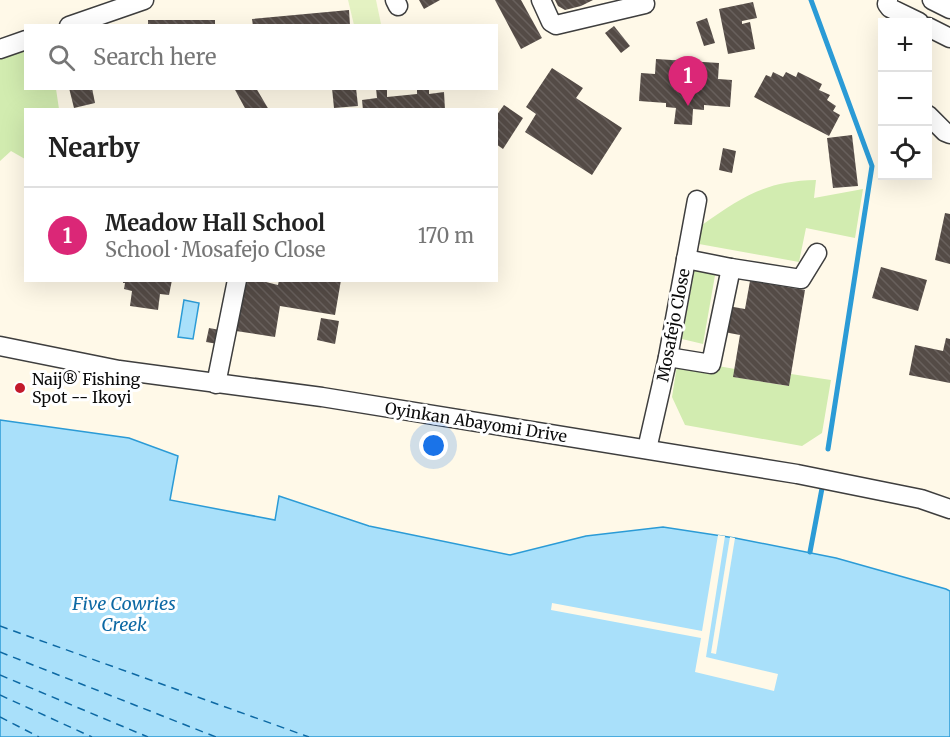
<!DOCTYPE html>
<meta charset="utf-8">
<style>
:root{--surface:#fff;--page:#f6f6f6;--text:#222;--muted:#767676;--line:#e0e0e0;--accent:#db2777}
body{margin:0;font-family:Merriweather,serif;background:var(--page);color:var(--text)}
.controls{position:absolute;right:18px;top:18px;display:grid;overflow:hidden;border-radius:0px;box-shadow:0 6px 24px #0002}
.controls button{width:54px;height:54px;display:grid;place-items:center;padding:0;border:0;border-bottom:2px solid var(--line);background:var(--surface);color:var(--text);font:30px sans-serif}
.you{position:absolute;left:434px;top:446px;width:21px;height:21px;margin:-15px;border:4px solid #fff;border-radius:50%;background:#1a73e8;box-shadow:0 0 0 9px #1a73e833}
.badge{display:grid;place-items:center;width:39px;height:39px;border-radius:50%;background:var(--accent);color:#fff;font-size:20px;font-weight:700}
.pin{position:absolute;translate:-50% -50px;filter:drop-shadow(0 2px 3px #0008)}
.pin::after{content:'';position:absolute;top:32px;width:21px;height:18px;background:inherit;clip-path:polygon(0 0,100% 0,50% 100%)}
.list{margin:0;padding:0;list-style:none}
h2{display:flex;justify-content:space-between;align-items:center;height:78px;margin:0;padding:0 24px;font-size:26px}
h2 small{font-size:20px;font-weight:400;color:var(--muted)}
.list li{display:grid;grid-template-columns:39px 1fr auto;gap:18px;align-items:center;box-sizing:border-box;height:96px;padding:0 24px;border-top:2px solid var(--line)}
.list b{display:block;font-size:22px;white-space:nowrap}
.list p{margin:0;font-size:20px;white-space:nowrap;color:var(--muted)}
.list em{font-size:20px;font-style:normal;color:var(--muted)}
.icon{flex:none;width:33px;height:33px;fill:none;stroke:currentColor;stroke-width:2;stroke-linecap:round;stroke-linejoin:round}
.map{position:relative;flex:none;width:950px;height:737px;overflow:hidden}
.search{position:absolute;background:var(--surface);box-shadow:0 6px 24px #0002;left:24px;top:24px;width:474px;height:66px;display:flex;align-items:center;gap:15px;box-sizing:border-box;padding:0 21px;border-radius:0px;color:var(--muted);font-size:22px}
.panel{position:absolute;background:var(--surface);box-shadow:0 6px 24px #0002;left:24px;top:108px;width:474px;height:174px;border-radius:0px}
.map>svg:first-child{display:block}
.green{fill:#d2ecb0}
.pitch{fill:#e4f2c2}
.water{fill:#a9e0fa;stroke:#2b9bd6;stroke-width:1.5}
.pier{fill:#fff9e8}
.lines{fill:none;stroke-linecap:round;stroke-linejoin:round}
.stream{stroke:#2b9bd6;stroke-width:5}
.ferry{stroke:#0d69a4;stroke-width:1.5;stroke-dasharray:8 6;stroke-linecap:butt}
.building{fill:url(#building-back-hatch)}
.minor-casing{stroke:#3e3e3e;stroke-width:21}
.minor{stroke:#fff;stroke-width:18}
.poi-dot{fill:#c31a2b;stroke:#fff;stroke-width:2}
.labels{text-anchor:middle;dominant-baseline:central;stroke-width:6;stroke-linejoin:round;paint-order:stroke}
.street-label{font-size:16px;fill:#0b0b0b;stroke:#fff}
.poi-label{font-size:16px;fill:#0b0b0b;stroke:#fff;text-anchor:start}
.water-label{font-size:18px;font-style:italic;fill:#0d69a4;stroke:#fff}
</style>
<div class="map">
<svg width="950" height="737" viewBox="0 0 950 737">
<defs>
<pattern id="building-back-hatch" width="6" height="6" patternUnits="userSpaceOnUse" patternTransform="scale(1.5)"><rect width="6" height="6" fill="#544b46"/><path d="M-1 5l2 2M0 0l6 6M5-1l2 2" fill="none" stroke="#68605c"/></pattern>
</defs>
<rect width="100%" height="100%" fill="#fff9e8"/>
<g class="green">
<path d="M25,50L26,88L56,89L59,109L26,110L25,159L11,151L0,161V58Z"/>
<path d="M816,180L814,198L863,189L855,238L806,228L799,262L699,244L702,225C742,197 765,181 816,180Z"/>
<path d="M696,261L717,264L703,344L682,339Z"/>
<path d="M678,359L735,369L734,377L788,386L791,374L831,380L822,433L802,446L685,425L672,397Z"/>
</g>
<path class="pitch" d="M348,0H376L381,24L354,25Z"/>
<g class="water">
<path d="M184,300L199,303L193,339L178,337Z"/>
<path d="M0,420L129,438L178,456L170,500L275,520L279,496L369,526L510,555L586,536L663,527L735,538L836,558L946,589L950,591V737H0Z"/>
</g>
<g class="pier">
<path d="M718,535L725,536L706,657L778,674L774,691L695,672L701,638L551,610L552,603L702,631Z"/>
<path d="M730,537L735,538L716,654L711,653Z"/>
</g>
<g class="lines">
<g class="stream">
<path d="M811,0L872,166L828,449"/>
<path d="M810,552L823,483"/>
</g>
<g class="ferry">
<path d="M0,626L309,737"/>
<path d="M0,652L216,737"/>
<path d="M0,675L148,737"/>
<path d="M0,695L92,737"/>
<path d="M0,717L39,737"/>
</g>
</g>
<g class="building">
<path d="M419,0H440L424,9Z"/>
<path d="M495,0H521L542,38L521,49Z"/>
<path d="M555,0H593L581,6L565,10L558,6Z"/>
<path d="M753,2L757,18L742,21V24L750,22L755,49L728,54L719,9Z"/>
<path d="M349,10L350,26H253L252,19Z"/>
<path d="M707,18L715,43L704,46L696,22Z"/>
<rect x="148" y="20" width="67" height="6"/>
<path d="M614,26L630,46L621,53L605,33Z"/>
<path d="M656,59L719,63L718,79L732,80L730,107L704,105V110L693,109L692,125L674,124L676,108L666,107V103L639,101L641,73L655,74Z"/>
<path d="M552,68L583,88L576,98L622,128L592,175L525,132L536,114L526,107Z"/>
<path d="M773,72L783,77L786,72L796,77L798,72L822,84L819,90L830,95L827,100L836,106L833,111L840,115L829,136L754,97L766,75L771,77Z"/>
<path d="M69,88H92L95,103L74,108Z"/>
<path d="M234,88H256L269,110H246Z"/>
<path d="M332,88H356L358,106L334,108Z"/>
<path d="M376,88H387V97L417,94V88H429V94L444,92L445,110H363L362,100L377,98Z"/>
<path d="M504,105L523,118L503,149L496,144V116Z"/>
<path d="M852,135L858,186L833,188L827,138Z"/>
<path d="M723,148L736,151L732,173L719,170Z"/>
<path d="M945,213L950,214V264L935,260Z"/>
<path d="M881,267L927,280L918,311L872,298Z"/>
<path d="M123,280H172L169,295L160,294L158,310L130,306L132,291L124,289L125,283H123Z"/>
<path d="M245,280H264L266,282L278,285L279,280H341L335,315L280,306L275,337L236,331Z"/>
<path d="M750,281L805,290L789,386L733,377L740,335L724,332L728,306L745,309Z"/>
<path d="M321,318L339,321L335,344L317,340Z"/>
<path d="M209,328L220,330L218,344L206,342Z"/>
<path d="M946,338L950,339V383L909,375L915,345L943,351Z"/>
</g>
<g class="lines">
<defs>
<g id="minor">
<path d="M395,0L398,6"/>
<path d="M541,0L551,22L556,25L645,4"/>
<path d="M888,0L887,4L890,8L919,22"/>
<path d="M932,0L950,9"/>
<path d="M69,26L144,0"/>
<path d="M928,27L950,38"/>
<path d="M0,49L26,40"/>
<path d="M928,115L945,132L950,134"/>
<path d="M731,268L801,279L817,253"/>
<path d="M0,346L119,370L322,397L797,474L921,499L950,509"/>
<path d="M668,357L711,364L731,268L686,259"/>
<path d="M216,384L237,280"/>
<path d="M647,449L668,357L697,200"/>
</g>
</defs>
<use href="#minor" class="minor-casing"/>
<use href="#minor" class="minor"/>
</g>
<circle class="poi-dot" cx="20" cy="388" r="6"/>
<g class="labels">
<g class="street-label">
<text transform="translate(673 325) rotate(-79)">Mosafejo Close</text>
<text transform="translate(476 422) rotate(9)">Oyinkan Abayomi Drive</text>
</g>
<g class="poi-label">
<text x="32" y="379">Naij® Fishing<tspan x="32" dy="18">Spot -- Ikoyi</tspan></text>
</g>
<g class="water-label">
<text x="124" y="603">Five Cowries<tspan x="124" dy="21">Creek</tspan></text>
</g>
</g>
</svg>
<div class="controls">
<button>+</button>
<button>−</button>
<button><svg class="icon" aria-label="locate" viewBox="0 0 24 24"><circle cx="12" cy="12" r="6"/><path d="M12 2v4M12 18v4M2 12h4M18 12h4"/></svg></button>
</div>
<div class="you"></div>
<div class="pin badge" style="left:688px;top:106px">1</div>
<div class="search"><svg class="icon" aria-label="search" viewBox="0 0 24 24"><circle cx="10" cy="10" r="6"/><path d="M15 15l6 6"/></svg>Search here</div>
<section class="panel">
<h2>Nearby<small></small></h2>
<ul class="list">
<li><span class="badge">1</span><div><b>Meadow Hall School</b><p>School · Mosafejo Close</p></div><em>170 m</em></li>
</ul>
</section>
</div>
